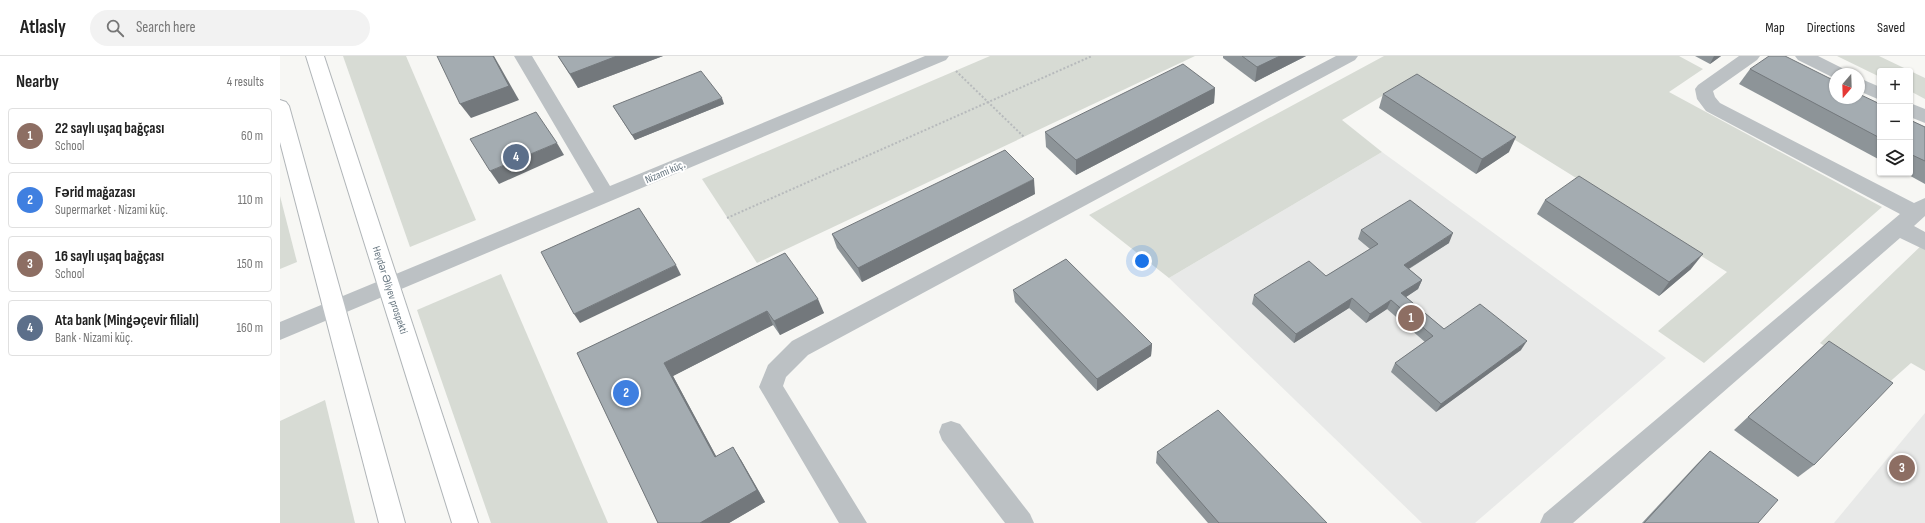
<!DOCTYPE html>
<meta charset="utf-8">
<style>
:root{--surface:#fff;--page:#f2f2f2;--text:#222;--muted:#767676;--line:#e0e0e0;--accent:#d1593b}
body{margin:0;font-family:"Sofia Sans Condensed",sans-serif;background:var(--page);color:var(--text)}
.controls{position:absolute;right:12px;top:12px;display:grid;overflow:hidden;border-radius:4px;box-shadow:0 1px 3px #0004}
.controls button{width:36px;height:36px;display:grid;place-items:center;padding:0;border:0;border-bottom:1px solid var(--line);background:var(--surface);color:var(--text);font:20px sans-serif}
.compass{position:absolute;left:1549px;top:12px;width:36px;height:36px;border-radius:50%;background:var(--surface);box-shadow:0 1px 3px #0004;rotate:199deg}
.you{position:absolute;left:862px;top:205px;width:14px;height:14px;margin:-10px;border:3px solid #fff;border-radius:50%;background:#1a73e8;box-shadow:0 0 0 6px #1a73e833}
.badge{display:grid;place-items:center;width:26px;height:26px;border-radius:50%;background:var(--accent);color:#fff;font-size:13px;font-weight:700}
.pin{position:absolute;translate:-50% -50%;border:2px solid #fff;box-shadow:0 1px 4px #0006}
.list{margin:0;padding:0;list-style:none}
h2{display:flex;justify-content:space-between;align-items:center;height:52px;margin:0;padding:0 16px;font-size:17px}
h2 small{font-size:13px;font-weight:400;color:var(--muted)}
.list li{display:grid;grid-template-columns:26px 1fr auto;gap:12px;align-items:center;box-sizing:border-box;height:56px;margin:0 8px 8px;padding:0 8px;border:1px solid var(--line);border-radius:4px}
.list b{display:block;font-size:15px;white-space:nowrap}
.list p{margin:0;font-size:13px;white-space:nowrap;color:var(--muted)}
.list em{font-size:13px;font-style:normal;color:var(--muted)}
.icon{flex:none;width:22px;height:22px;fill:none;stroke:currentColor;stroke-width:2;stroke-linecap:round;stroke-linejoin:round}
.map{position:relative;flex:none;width:1645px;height:467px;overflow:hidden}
header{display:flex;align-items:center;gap:24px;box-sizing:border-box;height:56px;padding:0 20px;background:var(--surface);border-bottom:1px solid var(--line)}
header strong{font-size:19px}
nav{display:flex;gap:22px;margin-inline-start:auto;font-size:14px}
.search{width:280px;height:36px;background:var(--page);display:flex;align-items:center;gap:10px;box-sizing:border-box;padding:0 14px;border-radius:22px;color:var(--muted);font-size:15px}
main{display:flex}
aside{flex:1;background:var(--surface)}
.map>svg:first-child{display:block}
.built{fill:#e8e9e8}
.green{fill:#d7dbd4}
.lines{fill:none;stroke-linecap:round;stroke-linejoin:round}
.major-casing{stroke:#b0b5b8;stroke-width:2}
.path{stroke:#b7babc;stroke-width:2;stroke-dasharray:2 2;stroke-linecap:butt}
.minor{fill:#bcc1c4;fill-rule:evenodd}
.major{fill:#fff;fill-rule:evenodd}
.wall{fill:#8d9498}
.shaded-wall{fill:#73787c}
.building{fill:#a4acb1;stroke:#73787c}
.labels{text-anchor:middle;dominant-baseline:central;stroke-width:4;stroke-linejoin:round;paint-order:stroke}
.street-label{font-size:11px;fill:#697882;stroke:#fff}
</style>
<header>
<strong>Atlasly</strong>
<div class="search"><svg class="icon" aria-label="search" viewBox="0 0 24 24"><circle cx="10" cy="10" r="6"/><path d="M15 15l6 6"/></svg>Search here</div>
<nav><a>Map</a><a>Directions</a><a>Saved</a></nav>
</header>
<main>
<aside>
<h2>Nearby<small>4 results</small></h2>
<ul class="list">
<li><span class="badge" style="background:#8d6e63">1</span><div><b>22 saylı uşaq bağçası</b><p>School</p></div><em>60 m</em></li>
<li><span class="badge" style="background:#3f7fe0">2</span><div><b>Fərid mağazası</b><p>Supermarket · Nizami küç.</p></div><em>110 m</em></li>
<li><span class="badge" style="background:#8d6e63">3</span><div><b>16 saylı uşaq bağçası</b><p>School</p></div><em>150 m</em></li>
<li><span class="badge" style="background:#5c6f8a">4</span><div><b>Ata bank (Mingəçevir filialı)</b><p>Bank · Nizami küç.</p></div><em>160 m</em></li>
</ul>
</aside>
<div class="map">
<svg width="1645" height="467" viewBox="0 0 1645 467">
<rect width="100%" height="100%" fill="#f7f7f4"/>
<g class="built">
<path d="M1102,96L1386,302L1195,467H1142L889,222Z"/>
<path d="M1645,357V467H1554Z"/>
</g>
<g class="green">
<path d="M63,0H126L196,164L130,191Z"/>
<path d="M710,0H915L477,207L422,123Z"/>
<path d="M1104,0H1399L1423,13L1389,36L1602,151L1424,307L1378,275L1447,216L1134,21L1062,64L1102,96L889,222L809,159Z"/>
<path d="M1557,0H1599L1645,22V43L1630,35V15H1600V21Z"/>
<path d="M0,140L17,206L0,213Z"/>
<path d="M1645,186V315L1631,307L1605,330L1540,287Z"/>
<path d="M221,218L328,467H211L137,254Z"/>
<path d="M45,344L75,467H0V365Z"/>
</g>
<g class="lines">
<defs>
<g id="major">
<path d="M26,0H44L198,467H172Z"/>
<path d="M0,44L6,46L9,50L125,467H99L0,86Z"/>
</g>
</defs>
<use href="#major" class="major-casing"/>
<g class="path">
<path d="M676,15L744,81"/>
<path d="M447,162L812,0"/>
</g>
<g class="minor">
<path d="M234,0H252L330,130L645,0H669L666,4L0,284V266L314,136Z"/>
<path d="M1056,0H1078L1075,4L528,299L506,321L503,330L587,467H559L479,331L488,309L512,285Z"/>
<path d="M1459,0H1480L1477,4L1433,35L1435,41L1440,47L1634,147L1645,142V160L1634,170L1645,176V194L1620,182L1293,467H1260L1264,458L1620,158L1426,55L1417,43L1415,33L1418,29Z"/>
<path d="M1515,0H1538L1566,14L1569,18H1555L1554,22L1518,4Z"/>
<path d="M1579,22L1600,31V44L1579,35Z"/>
<path d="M1630,47L1645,53V67L1630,61Z"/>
<path d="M671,365L680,368L750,458L754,467H725L662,384L659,376L662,368Z"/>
</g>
<use href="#major" class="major"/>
</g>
<g class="wall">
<path d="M278,0H383L298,32Z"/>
<path d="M943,0H1026L975,26L943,2Z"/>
<path d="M1415,0H1441L1430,8Z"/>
<path d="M1470,13L1600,48V104L1459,28Z"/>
<path d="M935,32L934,47L796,119L766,91L765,76Z"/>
<path d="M1103,38L1229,96L1196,118L1099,52Z"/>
<path d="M444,48L355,84L333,50Z"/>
<path d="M1630,64L1645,71V128L1625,117H1630Z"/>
<path d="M755,138L582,226L557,192L552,178Z"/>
<path d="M1265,144L1411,213L1379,240L1257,158Z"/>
<path d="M1081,174L1169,187L1129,213L1142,224L1138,233L1126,241L1164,273L1241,294L1156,356L1111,316L1115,307L1145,286L1107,253L1086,267L1069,252L1014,287L972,248L974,239L1046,220L1090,193L1078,183Z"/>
<path d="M505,197L544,257L500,279L493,269L393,320L436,400L461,404L485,446L449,467H378L297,297Z"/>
<path d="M733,234L872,288L871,300L817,335L735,246Z"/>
<path d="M1549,285L1534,409L1518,421L1454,374Z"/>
<path d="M1430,395L1478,467H1362L1417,408Z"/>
<path d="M877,396L1047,467H928L876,407Z"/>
</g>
<g class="shaded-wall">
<path d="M213,0H214L239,44L191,62L180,48Z"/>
<path d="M337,0H383L298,32L290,18Z"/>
<path d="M1000,0H1026L975,26L977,11Z"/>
<path d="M1434,0H1441L1430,8Z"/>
<path d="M935,32L934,47L796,119V104Z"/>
<path d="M442,42L444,48L355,84L352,79Z"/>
<path d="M1236,81L1229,96L1196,118L1202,103Z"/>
<path d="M277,87L284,99L219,128L210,115Z"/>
<path d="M754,123L755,138L582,226L578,212Z"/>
<path d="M1173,177L1169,187L1120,218L1124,209Z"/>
<path d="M1423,198L1411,213L1379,240L1389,226Z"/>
<path d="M396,209L401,219L300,267L294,258Z"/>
<path d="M1142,224L1138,233L1117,247L1121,237Z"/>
<path d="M1072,242L1069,252L1014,287L1016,278Z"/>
<path d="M538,243L544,257L500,279L494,265Z"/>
<path d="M1111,244L1107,253L1086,267L1090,258Z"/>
<path d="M487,255L493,269L393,320L443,413L435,401L384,307Z"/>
<path d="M1247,285L1241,294L1156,356L1161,348Z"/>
<path d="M872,288L871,300L817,335V323Z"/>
<path d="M453,391L461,404L485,446L449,467H420Z"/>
</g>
<g class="building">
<path d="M157,0H213L229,30L180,48Z"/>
<path d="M278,0H337L290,18Z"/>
<path d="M962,0H1000L977,11Z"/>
<path d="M1489,0H1505L1555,25V42H1579V38L1600,48V82L1470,13Z"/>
<path d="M903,8L935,32L796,104L765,76Z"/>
<path d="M421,15L442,42L352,79L333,50Z"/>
<path d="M1137,18L1236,81L1202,103L1103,38Z"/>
<path d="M256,56L277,87L210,115L190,83Z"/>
<path d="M1630,64L1645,71V105L1630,98Z"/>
<path d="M725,94L754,123L578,212L552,178Z"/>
<path d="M1299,120L1423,198L1389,226L1265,144Z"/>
<path d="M1130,144L1173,177L1124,209L1142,224L1121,237L1164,273L1200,248L1247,285L1161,348L1115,307L1153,280L1111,244L1090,258L1072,242L1016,278L974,239L1029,205L1046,220L1098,188L1081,174Z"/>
<path d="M359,152L396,209L294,258L261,196Z"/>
<path d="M505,197L538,243L494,265L487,255L384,307L435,401L453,391L477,434L420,467H378L297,297Z"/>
<path d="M786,203L872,288L817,323L733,234Z"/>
<path d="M1549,285L1613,327L1534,409L1468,361Z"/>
<path d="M938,354L1047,467H939L877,396Z"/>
<path d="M1430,395L1498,444L1478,467H1364Z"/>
</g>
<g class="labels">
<g class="street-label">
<text transform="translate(385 116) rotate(-23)">Nizami küç.</text>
<text transform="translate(110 234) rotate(72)">Heydər Əliyev prospekti</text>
</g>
</g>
</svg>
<div class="controls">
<button>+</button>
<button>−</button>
<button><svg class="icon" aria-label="layers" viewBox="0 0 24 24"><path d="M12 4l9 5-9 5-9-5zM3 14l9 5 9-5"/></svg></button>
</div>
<svg class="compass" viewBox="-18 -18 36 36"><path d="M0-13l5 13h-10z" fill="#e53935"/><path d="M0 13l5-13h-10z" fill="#767676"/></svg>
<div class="you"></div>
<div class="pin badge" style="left:1131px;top:262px;background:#8d6e63">1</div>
<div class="pin badge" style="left:346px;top:337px;background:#3f7fe0">2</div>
<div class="pin badge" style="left:1622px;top:412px;background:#8d6e63">3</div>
<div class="pin badge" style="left:236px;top:101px;background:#5c6f8a">4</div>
</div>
</main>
